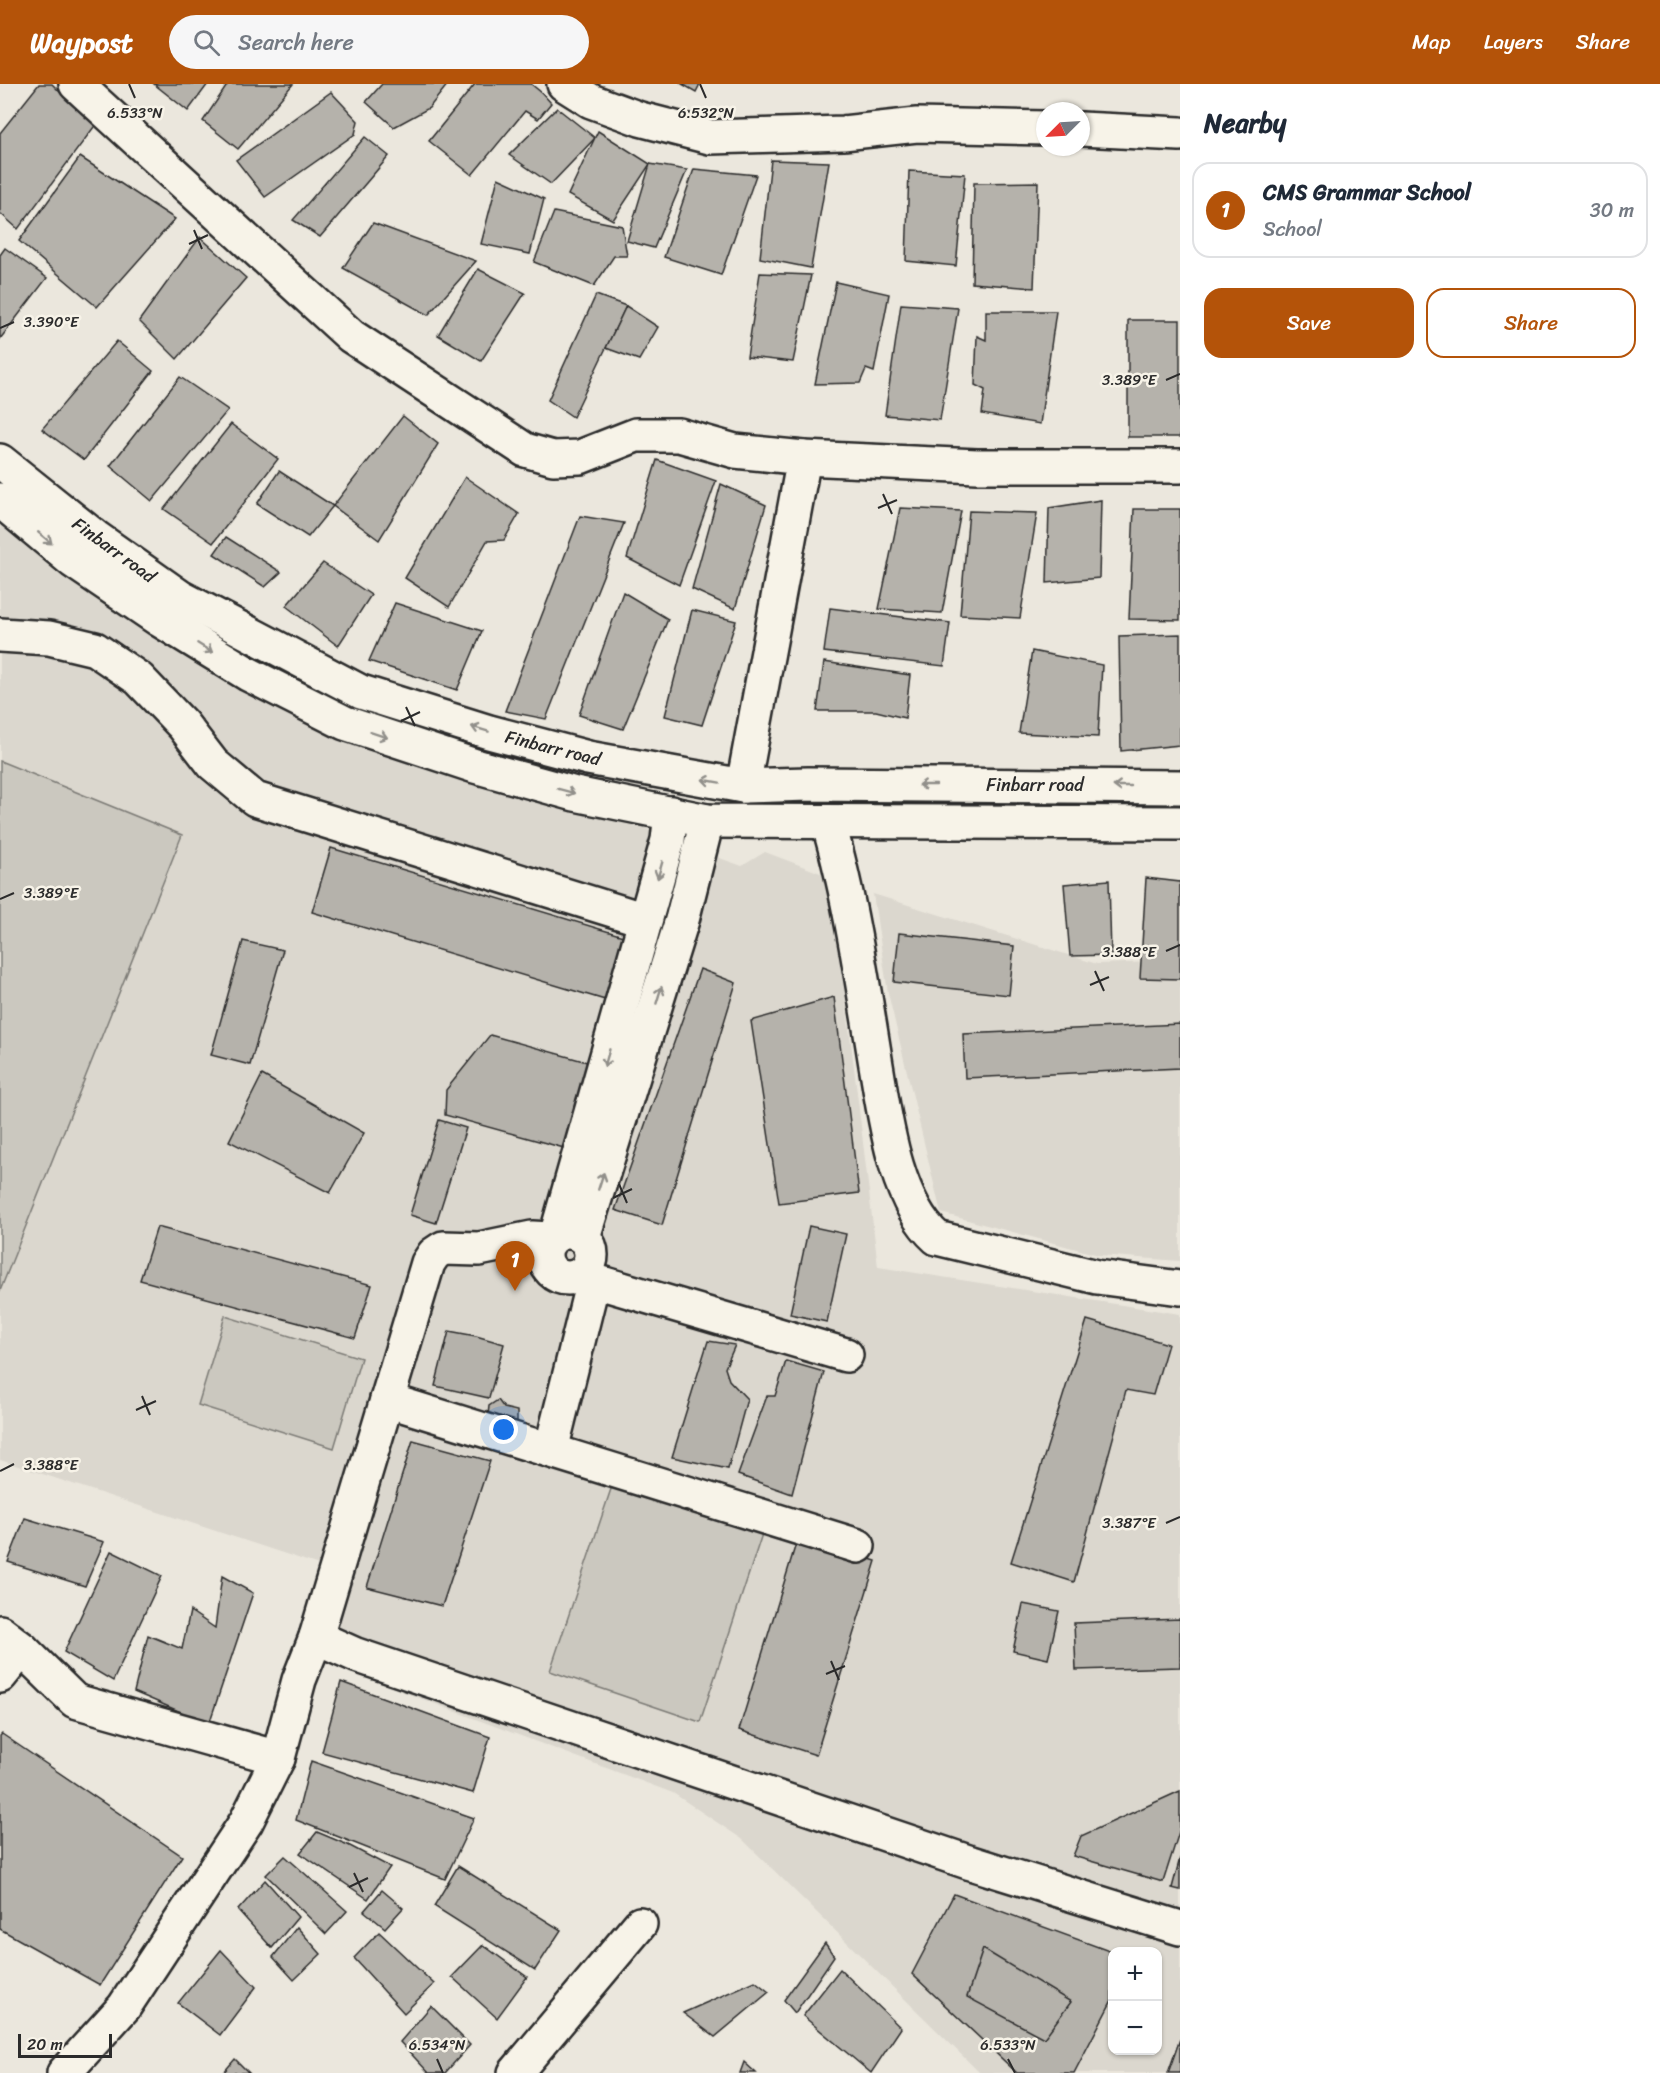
<!DOCTYPE html>
<meta charset="utf-8">
<style>
:root{--surface:#fff;--page:#f6f6f7;--text:#1f2937;--muted:#747a83;--line:#e0e1e3;--accent:#b45309}
body{margin:0;font-family:Sriracha,sans-serif;background:var(--page);color:var(--text)}
.controls{position:absolute;right:18px;bottom:18px;display:grid;overflow:hidden;border-radius:12px;box-shadow:0 2px 4px #0004}
.controls button{width:54px;height:54px;display:grid;place-items:center;padding:0;border:0;border-bottom:2px solid var(--line);background:var(--surface);color:var(--text);font:30px sans-serif}
.compass{position:absolute;left:1036px;top:18px;width:54px;height:54px;border-radius:50%;background:var(--surface);box-shadow:0 2px 4px #0004;rotate:246deg}
.scale{position:absolute;left:18px;bottom:15px;width:94px;box-sizing:border-box;padding-left:6px;border:3px solid #2b2b2b;border-top:0;font-size:16px;line-height:21px;white-space:nowrap;color:#2b2b2b;-webkit-text-stroke:4px #f7f3e8;paint-order:stroke}
.you{position:absolute;left:504px;top:1346px;width:21px;height:21px;margin:-15px;border:4px solid #fff;border-radius:50%;background:#1a73e8;box-shadow:0 0 0 9px #1a73e833}
.badge{display:grid;place-items:center;width:39px;height:39px;border-radius:50%;background:var(--accent);color:#fff;font-size:20px;font-weight:700}
.pin{position:absolute;translate:-50% -50px;filter:drop-shadow(0 2px 3px #0008)}
.pin::after{content:'';position:absolute;top:32px;width:21px;height:18px;background:inherit;clip-path:polygon(0 0,100% 0,50% 100%)}
.list{margin:0;padding:0;list-style:none}
h2{display:flex;justify-content:space-between;align-items:center;height:78px;margin:0;padding:0 24px;font-size:26px}
h2 small{font-size:20px;font-weight:400;color:var(--muted)}
.list li{display:grid;grid-template-columns:39px 1fr auto;gap:18px;align-items:center;box-sizing:border-box;height:96px;margin:0 12px 12px;padding:0 12px;border:2px solid var(--line);border-radius:18px}
.list b{display:block;font-size:22px;white-space:nowrap}
.list p{margin:0;font-size:20px;white-space:nowrap;color:var(--muted)}
.list em{font-size:20px;font-style:normal;color:var(--muted)}
.actions{display:flex;gap:12px;padding:18px 24px}
.actions a{flex:1;padding:14px 0;border:2px solid var(--accent);border-radius:18px;text-align:center;font-size:21px;color:var(--accent)}
.actions .main{background:var(--accent);color:#fff}
.icon{flex:none;width:33px;height:33px;fill:none;stroke:currentColor;stroke-width:2;stroke-linecap:round;stroke-linejoin:round}
.map{position:relative;flex:none;width:1180px;height:1989px;overflow:hidden}
header{display:flex;align-items:center;gap:36px;box-sizing:border-box;height:84px;padding:0 30px;background:var(--accent);color:#fff}
header strong{font-size:28px}
nav{display:flex;gap:33px;margin-inline-start:auto;font-size:21px}
.search{width:420px;height:54px;background:var(--page);display:flex;align-items:center;gap:15px;box-sizing:border-box;padding:0 21px;border-radius:33px;color:var(--muted);font-size:22px}
main{display:flex}
aside{flex:1;background:var(--surface)}
.map>svg:first-child{display:block}
.built{fill:#dbd7ce;fill-rule:evenodd}
.green{fill:#cbc8bf;stroke:#7b7a75;stroke-width:1.5}
.building{fill:#b5b2ab;stroke:#2b2b2b;stroke-width:1.5}
.lines{fill:none;stroke-linecap:round;stroke-linejoin:round}
.minor-casing{stroke:#2b2b2b;stroke-width:38}
.major-casing{stroke:#2b2b2b;stroke-width:38}
.minor{stroke:#f7f3e8;stroke-width:33}
.major{stroke:#f7f3e8;stroke-width:33}
.oneway{stroke:#918f8a}
.ticks{fill:none;stroke:#2b2b2b;stroke-width:2}
.labels{text-anchor:middle;dominant-baseline:central;stroke-width:5;stroke-linejoin:round;paint-order:stroke}
.street-label{font-size:18px;fill:#2b2b2b;stroke:#f7f3e8}
.ticks-label{font-size:15px;text-anchor:middle;fill:#2b2b2b;stroke:#f7f3e8;stroke-width:5;stroke-linejoin:round;paint-order:stroke}
</style>
<header>
<strong>Waypost</strong>
<div class="search"><svg class="icon" aria-label="search" viewBox="0 0 24 24"><circle cx="10" cy="10" r="6"/><path d="M15 15l6 6"/></svg>Search here</div>
<nav><a>Map</a><a>Layers</a><a>Share</a></nav>
</header>
<main>
<div class="map">
<svg width="1180" height="1989" viewBox="0 0 1180 1989">
<rect width="100%" height="100%" fill="#ebe7dd"/>
<filter id="ink" filterUnits="userSpaceOnUse"><feTurbulence type="fractalNoise" baseFrequency=".0167" numOctaves="2"/><feDisplacementMap in="SourceGraphic" scale="12" xChannelSelector="R" yChannelSelector="G"/><feConvolveMatrix kernelMatrix="1 2 1 2 8 2 1 2 1" color-interpolation-filters="sRGB"/></filter>
<g filter="url(#ink)">
<g class="built">
<path d="M0,426L340,648L630,731L655,751L742,782L765,768L831,793L878,1183L1180,1230V1989H980L742,1755L673,1709L297,1568L319,1481L0,1376ZM1112,1868H1158V1966H1112Z"/>
<path d="M873,810L1097,880L1180,877V1177L1099,1171L941,1129L888,909Z"/>
</g>
<g class="green">
<path d="M0,677L182,751L0,1207Z"/>
<path d="M225,1232L361,1274L334,1364L198,1321Z"/>
<path d="M613,1399L762,1450L700,1638L550,1587Z"/>
</g>
<g class="building">
<path d="M39,0H52L70,18L97,39L18,145L0,129V49Z"/>
<path d="M154,0H208L188,27Z"/>
<path d="M228,0H293L238,65L203,37Z"/>
<path d="M382,0H448L429,24L394,43L366,18Z"/>
<path d="M475,0H531L542,9L551,19L538,35L525,27L472,91L429,57Z"/>
<path d="M682,0H700L696,8Z"/>
<path d="M331,8L358,37L355,50L265,113L236,76Z"/>
<path d="M557,24L595,54L551,100L509,71Z"/>
<path d="M598,47L650,80L613,136L568,111Z"/>
<path d="M365,53L389,72L320,153L293,136Z"/>
<path d="M80,73L175,135L97,223L19,157Z"/>
<path d="M771,76L829,78L811,184L760,174Z"/>
<path d="M650,80L687,86L654,164L627,157Z"/>
<path d="M694,85L756,91L721,191L664,173Z"/>
<path d="M909,87L965,90L956,182L906,177Z"/>
<path d="M498,94L544,115L530,170L481,160Z"/>
<path d="M1038,98L1034,204L972,199L974,99Z"/>
<path d="M554,128L622,142L627,172H614L594,202L534,178Z"/>
<path d="M373,139L476,177L428,231L343,184Z"/>
<path d="M200,153L246,194L177,275L139,237Z"/>
<path d="M5,164L47,194L0,255V171Z"/>
<path d="M478,185L525,209L481,277L438,251Z"/>
<path d="M760,189L811,191L793,278L747,273Z"/>
<path d="M836,198L889,210L874,288L866,285L860,299L815,300Z"/>
<path d="M596,211L626,222L573,333L548,316Z"/>
<path d="M901,220L958,224L940,336L885,331Z"/>
<path d="M626,222L658,243L639,276L606,264Z"/>
<path d="M986,227H1056L1040,340L982,330L985,306L975,301L977,252L986,256Z"/>
<rect x="1128" y="236" width="52" height="117"/>
<path d="M117,257L153,287L84,376L42,345Z"/>
<path d="M180,293L228,326L152,417L110,382Z"/>
<path d="M403,332L438,360L379,456L333,422Z"/>
<path d="M231,340L278,375L213,459L164,425Z"/>
<path d="M657,376L716,397L679,501L627,474Z"/>
<path d="M279,387L333,422L308,453L257,420Z"/>
<path d="M465,393L519,430L504,456L487,457L449,523L405,494Z"/>
<path d="M721,400L766,421L735,525L692,505Z"/>
<path d="M1101,416L1099,494L1047,499L1049,424Z"/>
<path d="M900,424L961,427L942,529L879,525Z"/>
<path d="M1134,425H1180V536L1129,535Z"/>
<path d="M969,427L1037,429L1020,534L960,531Z"/>
<path d="M580,432L624,439L546,635L505,627Z"/>
<path d="M226,453L281,488L265,503L214,470Z"/>
<path d="M323,479L371,511L338,562L286,522Z"/>
<path d="M623,508L668,535L623,645L579,631Z"/>
<path d="M395,519L482,547L457,606L369,577Z"/>
<path d="M830,524L950,539L944,582L824,568Z"/>
<path d="M692,526L736,537L702,641L665,632Z"/>
<path d="M1180,550V661L1121,667L1119,552Z"/>
<path d="M1032,567L1102,581L1098,653L1019,649Z"/>
<path d="M824,578L910,591L905,634L876,627H817Z"/>
<path d="M331,764L623,852L605,916L312,828Z"/>
<path d="M1146,794L1180,798V895L1140,894Z"/>
<path d="M1109,796L1111,871L1070,872L1064,800Z"/>
<path d="M899,849L1014,862L1009,911L894,898Z"/>
<path d="M243,857L283,866L250,981L211,971Z"/>
<path d="M700,885L736,899L662,1141L615,1126Z"/>
<path d="M834,913L859,1109L779,1119L751,937Z"/>
<path d="M1180,940V984L965,994L963,950Z"/>
<path d="M490,951L587,978L564,1064L445,1031L446,1006Z"/>
<path d="M262,991L364,1049L330,1109L229,1057Z"/>
<path d="M439,1036L466,1044L436,1139L410,1131Z"/>
<path d="M809,1142L846,1150L827,1238L790,1230Z"/>
<path d="M157,1143L372,1201L355,1254L140,1196Z"/>
<path d="M1087,1236L1168,1260L1153,1311L1126,1306L1074,1498L1011,1478Z"/>
<path d="M449,1247L476,1252L504,1260L489,1314L435,1302Z"/>
<path d="M708,1257L735,1261L725,1284L729,1296L747,1315L728,1385L672,1373Z"/>
<path d="M786,1277L824,1288L792,1410L738,1391L767,1312H775Z"/>
<path d="M498,1316L504,1324L517,1327V1340L487,1341L489,1322Z"/>
<path d="M413,1356L490,1377L442,1522L367,1503Z"/>
<path d="M25,1434L104,1458L85,1502L8,1478Z"/>
<path d="M798,1453L876,1477L816,1671L739,1646Z"/>
<path d="M111,1467L162,1492L113,1597L64,1568Z"/>
<path d="M222,1492L253,1509L209,1640L134,1608L148,1551L182,1565L190,1527L215,1544Z"/>
<path d="M1023,1520L1059,1527L1048,1575L1013,1567Z"/>
<path d="M1180,1535V1583L1076,1586L1074,1539Z"/>
<path d="M341,1598L490,1653L473,1709L322,1668Z"/>
<path d="M2,1650L182,1772L100,1901L0,1845V1652Z"/>
<path d="M311,1677L474,1734L445,1795L296,1736Z"/>
<path d="M1180,1707V1745L1163,1798L1073,1772L1081,1752Z"/>
<path d="M317,1748L348,1761L390,1783L368,1815L300,1769Z"/>
<path d="M285,1772L347,1827L326,1850L266,1791Z"/>
<path d="M1180,1774V1806L1172,1804Z"/>
<path d="M458,1782L561,1846L535,1886L434,1822Z"/>
<path d="M265,1796L298,1833L272,1864L238,1826Z"/>
<path d="M382,1806L403,1824L385,1844L364,1827Z"/>
<path d="M954,1810L1112,1868V1916L1074,1989H1017L912,1890Z"/>
<path d="M297,1843L321,1870L294,1896L273,1873Z"/>
<path d="M379,1848L434,1900L404,1929L354,1874Z"/>
<path d="M825,1859L834,1872L795,1929L784,1916Z"/>
<path d="M483,1861L527,1893L497,1934L452,1893Z"/>
<path d="M983,1865L1071,1918L1044,1954L967,1913Z"/>
<path d="M221,1866L256,1903L220,1951L178,1919Z"/>
<path d="M840,1885L901,1944L871,1989L803,1932Z"/>
<path d="M755,1897L769,1908L715,1953L683,1929Z"/>
<path d="M431,1922L470,1961L445,1989H429L400,1958Z"/>
<path d="M1180,1955V1989H1168Z"/>
<path d="M235,1975L249,1989H223Z"/>
<path d="M744,1978L756,1989H740Z"/>
</g>
<g class="lines">
<defs>
<g id="minor">
<path d="M76,0L351,252L525,366L553,374L580,373L636,351H679L735,367L804,374L977,382H1180"/>
<path d="M564,0L591,17L640,35L710,53L843,49L917,41L1045,44"/>
<path d="M1081,45L1180,50"/>
<path d="M0,551L49,554L95,565L139,595L183,641L213,680L255,715L645,836"/>
<path d="M743,702L804,374"/>
<path d="M828,738C839,775 847,812 854,850C862,893 869,937 876,981C885,1034 895,1117 937,1154L1097,1193L1180,1204"/>
<circle cx="568" cy="1171" r="23"/>
<path d="M557,1149L668,756L671,729"/>
<path d="M583,1153L682,836L707,737"/>
<path d="M578,1192L846,1271"/>
<path d="M387,1316L858,1462"/>
<path d="M551,1366L593,1197"/>
<path d="M0,1548L22,1565L75,1617L278,1674"/>
<path d="M316,1553L356,1571L971,1779L1180,1844"/>
<path d="M0,1592L22,1565"/>
<path d="M64,1989L124,1923L246,1738L278,1674L299,1596L316,1553L428,1179L434,1170L443,1164L479,1165L532,1154L550,1155"/>
<path d="M515,1989L640,1840"/>
</g>
<g id="major">
<path d="M0,377L95,453L180,513L361,608L489,648L588,674L743,702L808,700L1180,703"/>
<path d="M0,416L73,477L160,536L248,590L345,639L475,682L575,710L707,737L1180,739"/>
</g>
</defs>
<use href="#minor" class="minor-casing"/>
<use href="#major" class="major-casing"/>
<use href="#minor" class="minor"/>
<use href="#major" class="major"/>
</g>
<defs><path id="oneway-shaft" d="M-6 0H5M1.5-3L5.5 0L1.5 3" fill="none" stroke-width="1.6" stroke-linecap="round" stroke-linejoin="round" transform="scale(1.5)"/></defs>
<g class="oneway">
<use href="#oneway-shaft" transform="translate(45 454) rotate(40)"/>
<use href="#oneway-shaft" transform="translate(205 564) rotate(32)"/>
<use href="#oneway-shaft" transform="translate(480 645) rotate(-163)"/>
<use href="#oneway-shaft" transform="translate(379 651) rotate(18)"/>
<use href="#oneway-shaft" transform="translate(711 697) rotate(-170)"/>
<use href="#oneway-shaft" transform="translate(927 701) rotate(-180)"/>
<use href="#oneway-shaft" transform="translate(1122 702) rotate(-180)"/>
<use href="#oneway-shaft" transform="translate(566 707) rotate(15)"/>
<use href="#oneway-shaft" transform="translate(660 786) rotate(106)"/>
<use href="#oneway-shaft" transform="translate(659 911) rotate(-73)"/>
<use href="#oneway-shaft" transform="translate(607 974) rotate(106)"/>
<use href="#oneway-shaft" transform="translate(601 1097) rotate(-72)"/>
</g>
</g>
<path class="ticks" d="M129,0L135,14M700,0L706,14M194,146L202,165M189,160L208,151M0,244L14,238M1166,296L1180,290M883,410L892,430M878,424L897,416M406,623L415,642M401,637L420,628M0,815L14,809M1166,867L1180,861M1095,887L1104,907M1090,901L1109,893M619,1100L627,1119M613,1114L632,1105M142,1312L150,1331M136,1326L156,1317M0,1387L14,1380M1166,1439L1180,1433M831,1577L839,1596M826,1590L845,1582M354,1789L363,1808M349,1803L368,1794M437,1975L443,1989M1008,1975L1015,1989"/>
<g class="labels">
<g class="street-label">
<text transform="translate(114 466) rotate(36)">Finbarr road</text>
<text transform="translate(553 664) rotate(14)">Finbarr road</text>
<text x="1035" y="701">Finbarr road</text>
</g>
</g>
<g class="ticks-label">
<text x="135" y="34">6.533°N</text>
<text x="706" y="34">6.532°N</text>
<text x="51" y="243">3.390°E</text>
<text x="1129" y="301">3.389°E</text>
<text x="51" y="814">3.389°E</text>
<text x="1129" y="873">3.388°E</text>
<text x="51" y="1386">3.388°E</text>
<text x="1129" y="1444">3.387°E</text>
<text x="437" y="1966">6.534°N</text>
<text x="1008" y="1966">6.533°N</text>
</g>
</svg>
<div class="controls">
<button>+</button>
<button>−</button>
</div>
<svg class="compass" viewBox="-18 -18 36 36"><path d="M0-13l5 13h-10z" fill="#e53935"/><path d="M0 13l5-13h-10z" fill="#747a83"/></svg>
<div class="scale">20 m</div>
<div class="you"></div>
<div class="pin badge" style="left:515px;top:1207px">1</div>
</div>
<aside>
<h2>Nearby<small></small></h2>
<ul class="list">
<li><span class="badge">1</span><div><b>CMS Grammar School</b><p>School</p></div><em>30 m</em></li>
</ul>
<div class="actions"><a class="main">Save</a><a>Share</a></div>
</aside>
</main>
